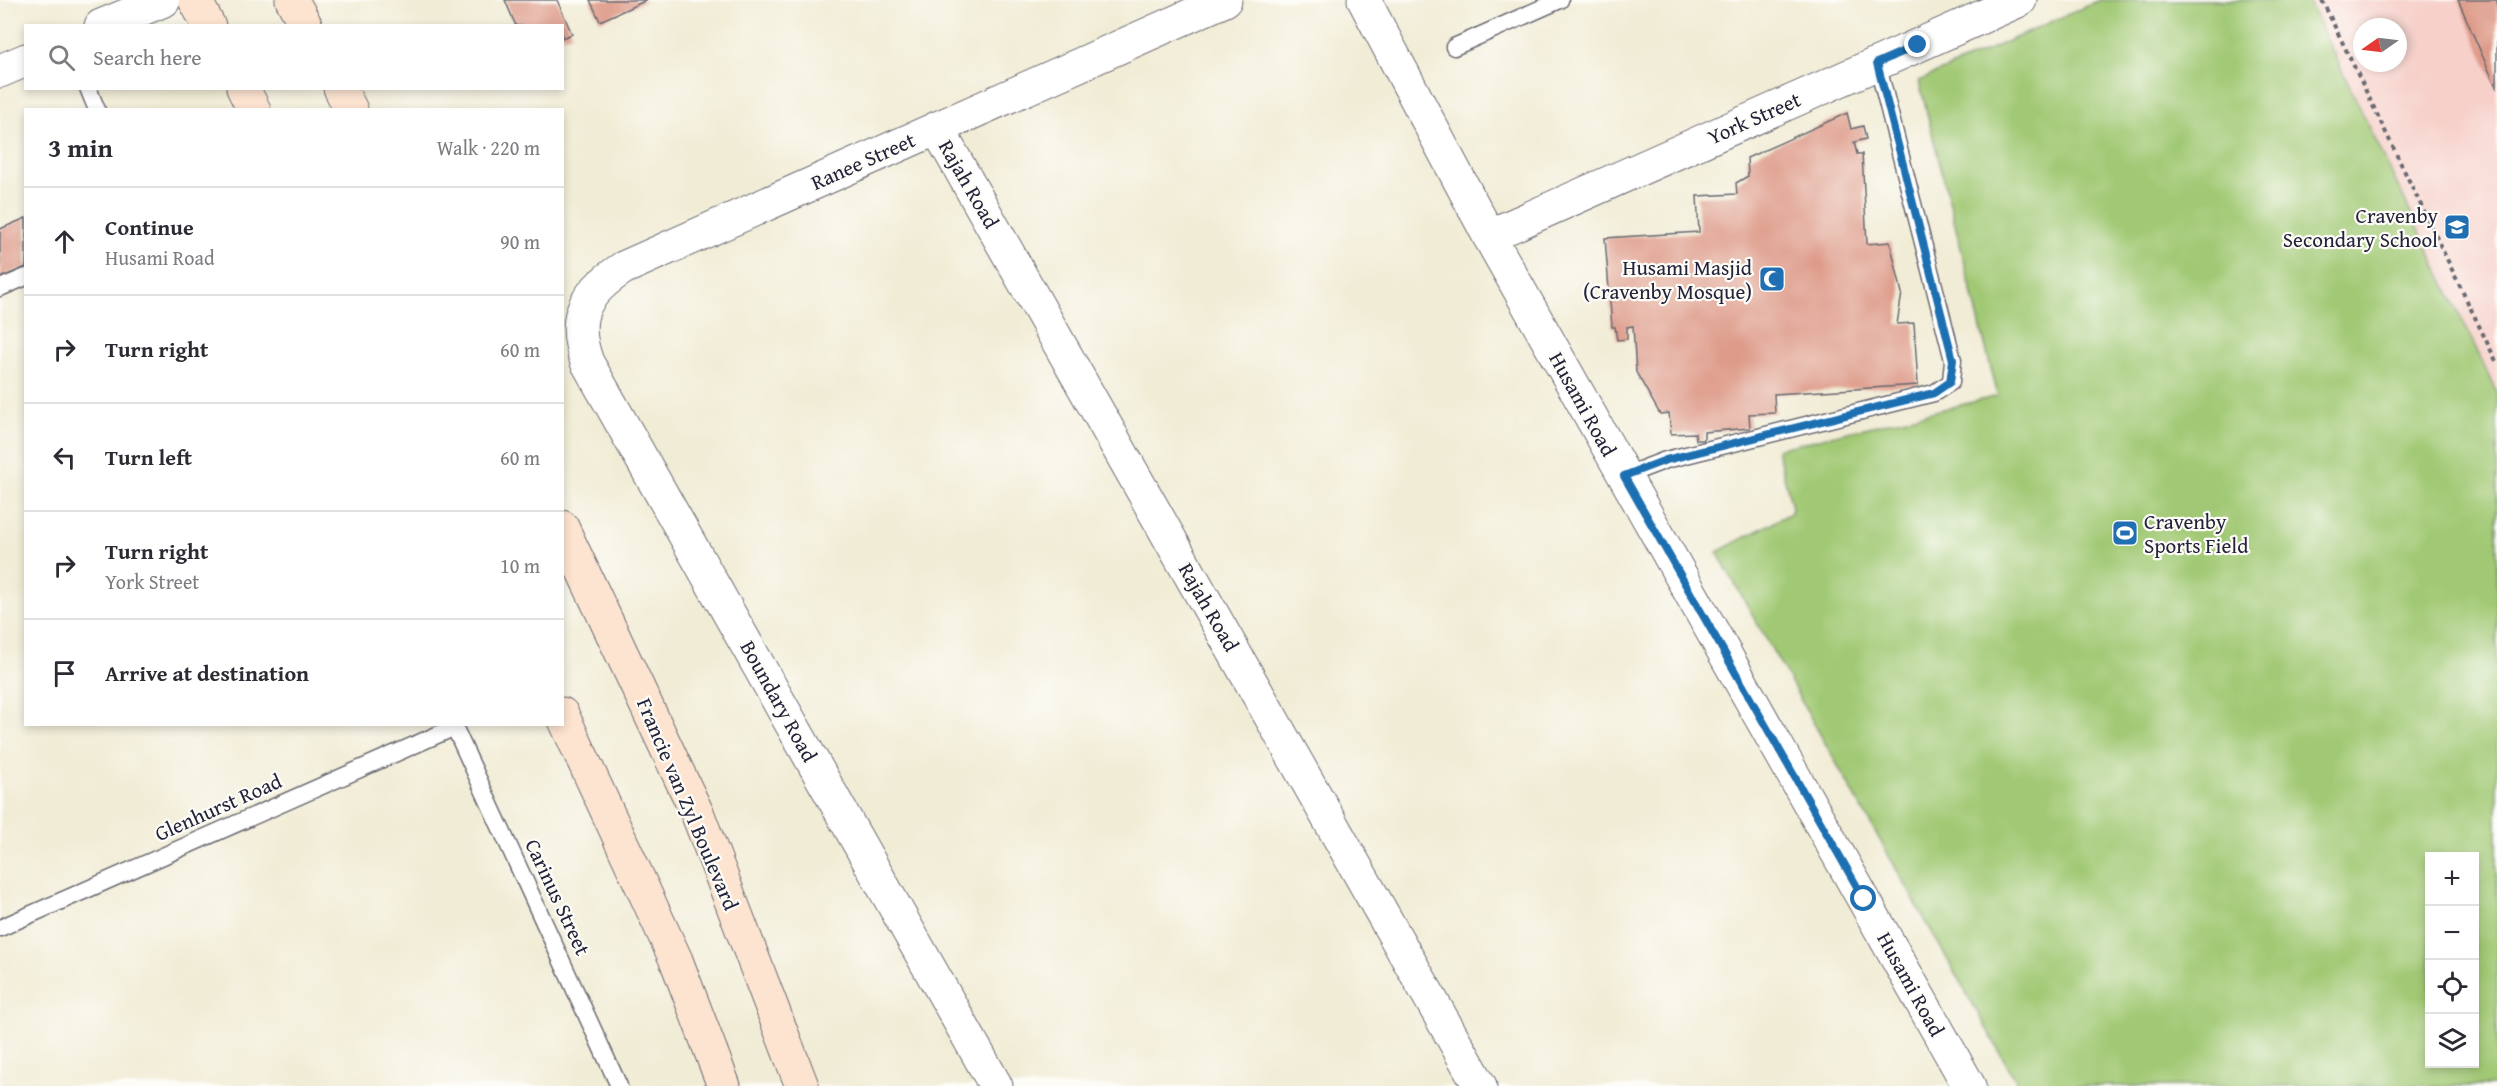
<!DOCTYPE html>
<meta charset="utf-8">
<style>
:root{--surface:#fff;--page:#f2f2f3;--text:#2b2b33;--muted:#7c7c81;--line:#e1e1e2}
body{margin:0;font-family:"Gentium Book Plus",serif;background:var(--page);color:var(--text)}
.controls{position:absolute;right:18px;bottom:18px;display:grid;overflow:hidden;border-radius:0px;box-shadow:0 3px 9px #0003}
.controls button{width:54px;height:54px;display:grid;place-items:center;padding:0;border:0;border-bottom:2px solid var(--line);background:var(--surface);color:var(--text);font:30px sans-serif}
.compass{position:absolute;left:2353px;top:18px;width:54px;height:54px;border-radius:50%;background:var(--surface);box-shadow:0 3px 9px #0003;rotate:256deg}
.stop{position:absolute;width:18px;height:18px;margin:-14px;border:4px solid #1f6fb2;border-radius:50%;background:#fff}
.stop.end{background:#1f6fb2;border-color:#fff;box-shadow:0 2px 6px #0008}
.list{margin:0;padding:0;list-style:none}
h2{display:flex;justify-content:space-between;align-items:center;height:78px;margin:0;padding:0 24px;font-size:26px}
h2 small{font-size:20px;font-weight:400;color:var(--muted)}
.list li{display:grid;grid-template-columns:39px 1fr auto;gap:18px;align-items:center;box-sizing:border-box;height:108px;padding:0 24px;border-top:2px solid var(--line)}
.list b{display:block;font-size:22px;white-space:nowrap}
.list p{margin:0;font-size:20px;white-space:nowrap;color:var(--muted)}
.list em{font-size:20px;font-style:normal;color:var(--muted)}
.icon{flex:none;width:33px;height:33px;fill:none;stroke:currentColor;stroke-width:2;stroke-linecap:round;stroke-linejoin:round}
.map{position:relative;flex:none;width:2497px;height:1086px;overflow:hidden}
.search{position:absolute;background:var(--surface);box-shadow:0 3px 9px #0003;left:24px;top:24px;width:540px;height:66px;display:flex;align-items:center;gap:15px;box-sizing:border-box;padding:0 21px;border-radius:0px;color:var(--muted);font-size:22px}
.panel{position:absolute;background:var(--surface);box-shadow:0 3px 9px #0003;left:24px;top:108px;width:540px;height:618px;border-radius:0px}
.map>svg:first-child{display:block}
.built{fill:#f7d0ca;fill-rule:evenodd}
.green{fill:#a1c975;stroke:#627658;stroke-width:1.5;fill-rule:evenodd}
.building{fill:#de9b8a}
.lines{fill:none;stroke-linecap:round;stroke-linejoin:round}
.service-casing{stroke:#6a6971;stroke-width:19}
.minor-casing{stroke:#6a6971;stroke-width:35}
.secondary-casing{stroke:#6a6971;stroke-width:35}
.path{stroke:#6a6971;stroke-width:4;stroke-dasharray:4.5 4.5;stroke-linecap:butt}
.service{stroke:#fff;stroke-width:16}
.minor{stroke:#fff;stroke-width:33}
.secondary{stroke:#fde4d1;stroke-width:33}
.route{stroke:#1f6fb2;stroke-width:8}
.labels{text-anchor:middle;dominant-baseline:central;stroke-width:4.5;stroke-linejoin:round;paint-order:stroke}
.street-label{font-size:21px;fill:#22223b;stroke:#fdfcf7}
.poi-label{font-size:21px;fill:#22223b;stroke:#fdfcf7;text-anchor:end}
</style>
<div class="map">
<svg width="2497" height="1086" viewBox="0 0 2497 1086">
<rect width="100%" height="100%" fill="#fdfcf7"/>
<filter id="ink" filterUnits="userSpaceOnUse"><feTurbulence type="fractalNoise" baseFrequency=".0167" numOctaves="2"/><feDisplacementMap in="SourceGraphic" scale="12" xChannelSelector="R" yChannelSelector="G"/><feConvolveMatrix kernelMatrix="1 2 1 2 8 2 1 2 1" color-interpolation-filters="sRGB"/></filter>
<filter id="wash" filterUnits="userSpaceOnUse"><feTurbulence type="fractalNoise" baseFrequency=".008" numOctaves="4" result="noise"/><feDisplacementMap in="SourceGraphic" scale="24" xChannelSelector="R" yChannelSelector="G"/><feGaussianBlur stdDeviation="1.35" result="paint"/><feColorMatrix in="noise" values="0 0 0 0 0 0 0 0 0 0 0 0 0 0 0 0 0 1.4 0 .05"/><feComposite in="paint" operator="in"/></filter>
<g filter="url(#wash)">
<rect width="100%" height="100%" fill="#f1ecd5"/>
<path class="built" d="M2308,0H2497V392ZM2362,27H2398V63H2362Z"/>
<path class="green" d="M2100,0H2308L2497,392V1086H2019L1717,552L1791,513L1792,507L1777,449L1998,396L1919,81ZM2430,856H2474V1064H2430Z"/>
<g id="blocks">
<g class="building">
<path d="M505,0H557L572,34L562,38V26H516Z"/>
<path d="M590,0H647L600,21Z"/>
<path d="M2458,0H2497V89Z"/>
<path d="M1847,113L1851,129L1863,126L1866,139L1854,142L1857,154H1862L1867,244L1890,242L1902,293L1897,324L1914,323L1918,385L1774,394L1775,413L1749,414L1750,428L1704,432V440H1696L1695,433L1671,434L1669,413L1660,414L1636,372L1633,326L1627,327V339L1617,340L1615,327H1612L1605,238L1699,232L1697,196L1737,194L1736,183L1748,176L1747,158Z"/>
<path d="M26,218V267L0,278V229Z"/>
</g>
</g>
</g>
<g filter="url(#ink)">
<use href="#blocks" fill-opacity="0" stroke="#6a6971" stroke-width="1.5"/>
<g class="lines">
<defs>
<g id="service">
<path d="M1454,47L1560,0"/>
<path d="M88,88L97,110"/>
<path d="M0,288L26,277"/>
<path d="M1624,476L1666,460L1934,393L1951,382L1953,360L1877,63"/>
<path d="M453,724L619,1086"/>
<path d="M0,928L455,727"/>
</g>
<g id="minor">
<path d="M1364,0L1489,236L1969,1086"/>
<path d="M101,26L164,0"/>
<path d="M0,71L26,60"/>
<path d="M937,128L1480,1086"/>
<path d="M1489,236L2020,0"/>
<path d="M996,1086L587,362C570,316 585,293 623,268L1225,0"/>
</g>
<g id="secondary">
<path d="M195,0L209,26"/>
<path d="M292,0L306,26"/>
<path d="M243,88L254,110"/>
<path d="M340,88L351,110"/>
<path d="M562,527L698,815L802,1086"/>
<path d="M562,714L676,960L724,1086"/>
</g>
</defs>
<use href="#service" class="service-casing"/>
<use href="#minor" class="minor-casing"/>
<use href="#secondary" class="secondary-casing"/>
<path class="path" d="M2322,0L2497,363"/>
<use href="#service" class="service"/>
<use href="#minor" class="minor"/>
<use href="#secondary" class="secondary"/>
</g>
</g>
<g class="lines" filter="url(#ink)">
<path class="route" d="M1864,899L1624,476L1666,460L1934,393L1950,382L1953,360L1877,63L1918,45"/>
</g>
<defs>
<symbol id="school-square" viewBox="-11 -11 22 22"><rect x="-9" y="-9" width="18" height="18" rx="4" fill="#1f6fb2" stroke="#fdfcf7"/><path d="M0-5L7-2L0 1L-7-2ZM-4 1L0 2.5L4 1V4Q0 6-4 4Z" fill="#fff"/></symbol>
<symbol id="mosque-square" viewBox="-11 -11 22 22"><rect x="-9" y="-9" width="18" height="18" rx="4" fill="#1f6fb2" stroke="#fdfcf7"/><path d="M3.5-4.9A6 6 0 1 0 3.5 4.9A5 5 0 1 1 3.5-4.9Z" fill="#fff"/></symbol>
<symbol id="stadium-square" viewBox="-11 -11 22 22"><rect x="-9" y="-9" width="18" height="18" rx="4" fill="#1f6fb2" stroke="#fdfcf7"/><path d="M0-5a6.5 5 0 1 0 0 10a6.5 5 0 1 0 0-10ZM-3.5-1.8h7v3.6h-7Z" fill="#fff"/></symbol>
</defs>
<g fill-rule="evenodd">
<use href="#school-square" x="2442" y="212" width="30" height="30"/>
<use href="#mosque-square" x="1757" y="264" width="30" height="30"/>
<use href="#stadium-square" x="2110" y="518" width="30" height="30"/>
</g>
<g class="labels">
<g class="street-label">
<text transform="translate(1754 118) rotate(-24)">York Street</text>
<text transform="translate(863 161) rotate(-24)">Ranee Street</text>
<text transform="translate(969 184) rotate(60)">Rajah Road</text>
<text transform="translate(1583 404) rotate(61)">Husami Road</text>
<text transform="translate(1209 607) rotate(60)">Rajah Road</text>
<text transform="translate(779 701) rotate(61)">Boundary Road</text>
<text transform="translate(688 804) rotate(67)">Francie van Zyl Boulevard</text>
<text transform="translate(218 807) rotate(-24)">Glenhurst Road</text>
<text transform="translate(558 897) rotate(65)">Carinus Street</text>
<text transform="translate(1911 984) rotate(61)">Husami Road</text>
</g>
<g class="poi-label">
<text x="2438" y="215">Cravenby<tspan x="2438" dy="24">Secondary School</tspan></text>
<text x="1752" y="267">Husami Masjid<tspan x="1752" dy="24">(Cravenby Mosque)</tspan></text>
<text x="2144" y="521" text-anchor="start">Cravenby<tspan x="2144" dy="24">Sports Field</tspan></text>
</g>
</g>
</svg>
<div class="controls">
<button>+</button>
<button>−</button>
<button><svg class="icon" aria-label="locate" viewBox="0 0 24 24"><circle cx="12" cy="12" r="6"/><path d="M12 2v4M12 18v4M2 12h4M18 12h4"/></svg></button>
<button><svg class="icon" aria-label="layers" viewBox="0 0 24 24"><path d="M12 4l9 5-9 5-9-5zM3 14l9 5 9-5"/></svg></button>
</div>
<svg class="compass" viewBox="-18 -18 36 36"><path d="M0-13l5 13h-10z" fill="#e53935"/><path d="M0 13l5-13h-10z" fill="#7c7c81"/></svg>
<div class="stop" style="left:1864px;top:899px"></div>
<div class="stop end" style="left:1918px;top:45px"></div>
<div class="search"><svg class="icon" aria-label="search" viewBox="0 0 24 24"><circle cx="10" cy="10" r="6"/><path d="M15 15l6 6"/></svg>Search here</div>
<section class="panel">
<h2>3 min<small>Walk · 220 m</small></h2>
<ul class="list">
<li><svg class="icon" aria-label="ahead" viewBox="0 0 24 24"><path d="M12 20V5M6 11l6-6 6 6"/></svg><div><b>Continue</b><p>Husami Road</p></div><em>90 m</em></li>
<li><svg class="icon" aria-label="right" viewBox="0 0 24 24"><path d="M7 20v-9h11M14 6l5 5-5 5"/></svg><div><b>Turn right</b></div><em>60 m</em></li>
<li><svg class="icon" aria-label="left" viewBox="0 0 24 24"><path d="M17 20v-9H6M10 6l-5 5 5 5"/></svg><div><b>Turn left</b></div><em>60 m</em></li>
<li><svg class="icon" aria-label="right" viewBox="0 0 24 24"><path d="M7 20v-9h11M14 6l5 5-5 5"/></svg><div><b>Turn right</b><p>York Street</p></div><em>10 m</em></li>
<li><svg class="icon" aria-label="arrive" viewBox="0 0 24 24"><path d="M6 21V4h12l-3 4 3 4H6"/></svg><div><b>Arrive at destination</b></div></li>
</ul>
</section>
</div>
